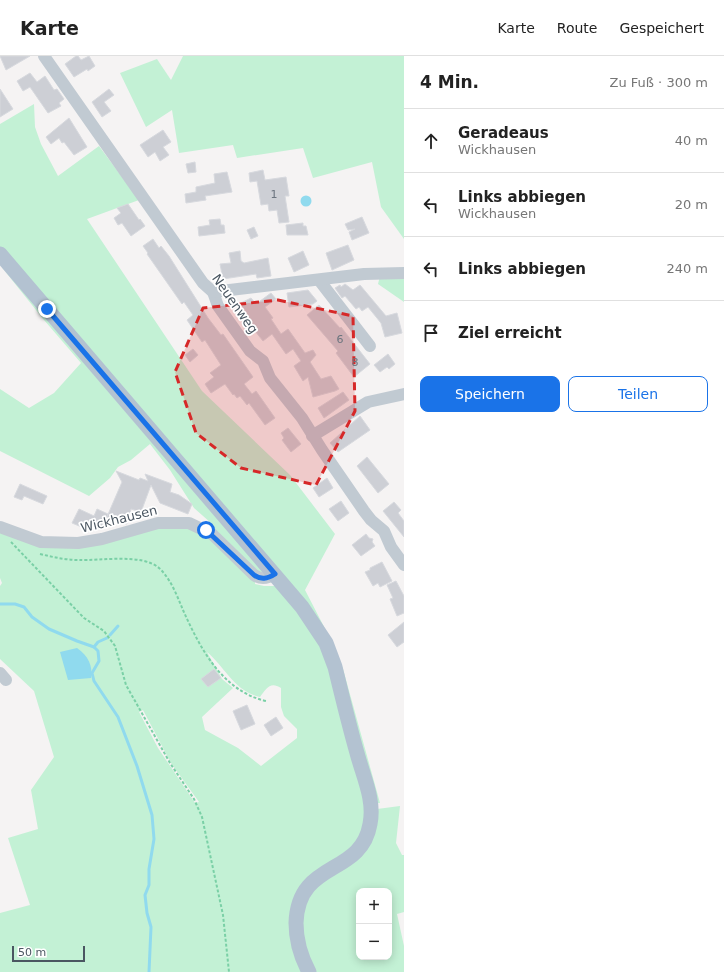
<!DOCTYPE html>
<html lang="de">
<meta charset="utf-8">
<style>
:root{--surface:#fff;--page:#f6f6f6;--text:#222;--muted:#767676;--line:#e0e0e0;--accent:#1a73e8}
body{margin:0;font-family:"DejaVu Sans",sans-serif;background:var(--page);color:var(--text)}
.controls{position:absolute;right:12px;bottom:12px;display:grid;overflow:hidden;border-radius:8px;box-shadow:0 2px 10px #0003}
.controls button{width:36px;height:36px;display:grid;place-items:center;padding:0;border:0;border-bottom:1px solid var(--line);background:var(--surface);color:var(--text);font:20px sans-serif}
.scale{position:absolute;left:12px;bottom:10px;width:73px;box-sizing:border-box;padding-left:4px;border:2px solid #4a5661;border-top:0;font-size:11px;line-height:14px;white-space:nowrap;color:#4a5661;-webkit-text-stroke:3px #fff;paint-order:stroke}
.stop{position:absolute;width:12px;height:12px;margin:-9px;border:3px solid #1a73e8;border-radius:50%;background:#fff}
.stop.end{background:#1a73e8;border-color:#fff;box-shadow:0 1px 4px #0008}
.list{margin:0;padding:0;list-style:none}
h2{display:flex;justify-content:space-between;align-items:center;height:52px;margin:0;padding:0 16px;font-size:17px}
h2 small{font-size:13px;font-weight:400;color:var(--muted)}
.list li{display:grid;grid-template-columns:26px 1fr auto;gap:12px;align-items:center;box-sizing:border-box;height:64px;padding:0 16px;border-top:1px solid var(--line)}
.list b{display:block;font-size:15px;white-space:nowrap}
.list p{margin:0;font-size:13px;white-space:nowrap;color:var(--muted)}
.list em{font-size:13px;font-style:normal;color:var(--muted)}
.actions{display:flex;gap:8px;padding:12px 16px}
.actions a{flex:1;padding:9px 0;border:1px solid var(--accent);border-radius:8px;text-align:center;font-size:14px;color:var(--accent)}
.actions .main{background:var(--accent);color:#fff}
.icon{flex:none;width:22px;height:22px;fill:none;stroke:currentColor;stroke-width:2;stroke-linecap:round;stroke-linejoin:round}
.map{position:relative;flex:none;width:404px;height:916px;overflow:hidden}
header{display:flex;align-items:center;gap:24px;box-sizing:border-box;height:56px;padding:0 20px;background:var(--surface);border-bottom:1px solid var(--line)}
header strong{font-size:19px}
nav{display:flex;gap:22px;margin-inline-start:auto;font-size:14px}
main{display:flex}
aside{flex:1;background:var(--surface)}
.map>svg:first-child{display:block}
.green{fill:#c3f1d5;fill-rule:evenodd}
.water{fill:#90daee}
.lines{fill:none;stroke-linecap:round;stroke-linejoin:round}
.stream{stroke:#90daee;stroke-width:3}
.building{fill:#cdcfd5;stroke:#d7d9de}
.path{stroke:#7ad0a6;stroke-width:2;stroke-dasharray:3 2;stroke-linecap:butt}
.minor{stroke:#c1cad2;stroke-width:12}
.major{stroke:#b3c2d1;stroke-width:15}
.route{stroke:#1a73e8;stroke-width:5}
.marked{fill:#d62828;fill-opacity:0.2;stroke:#d62828;stroke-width:3;stroke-dasharray:8 5;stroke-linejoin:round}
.labels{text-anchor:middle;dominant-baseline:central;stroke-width:3.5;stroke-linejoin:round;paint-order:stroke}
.number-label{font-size:11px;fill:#6b747e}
.street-label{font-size:13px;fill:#4a5661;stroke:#fff}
</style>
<header>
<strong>Karte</strong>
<nav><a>Karte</a><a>Route</a><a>Gespeichert</a></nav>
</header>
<main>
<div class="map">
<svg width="404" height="916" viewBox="0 0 404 916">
<rect width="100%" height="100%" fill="#f5f3f3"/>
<g class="green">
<path d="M183,0H404V183L381,151L372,106L313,122L303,92L237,102L233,89L179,97L172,54L146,71L120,17L157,3L171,24Z"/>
<path d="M34,48L35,71L41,88L58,120L99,90L139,144L87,163L202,335L290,419L335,478L305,534L334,590L343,613L380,747H377L334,597L0,191V68Z"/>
<path d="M0,209L263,516L258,517L212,474L211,467L194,452L170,414L150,388L131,404L118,411L110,422L89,440L0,395V333L29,352L54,337L81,307L44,264Z"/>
<path d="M380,220H404V246L378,228Z"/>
<path d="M175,469L205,477L255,526V528L264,530H278L321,588L361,725L366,766L356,788L304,825L293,844L304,916H0V857L30,849L8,782L38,773L31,734L54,701L34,635L0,603V530L2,527L0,522V477L54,490ZM207,596C225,611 234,635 260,641C266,633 270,625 281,632V651L284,660L297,673V682L261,710L238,692L205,674L202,661L233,632L222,623ZM143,654L171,707L199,746L195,747L158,692L139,656Z"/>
<path d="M400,750L396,787L402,799H404V856L397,858L404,890V916H306L302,856L314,832L334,817L377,753ZM359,835H389V901H359Z"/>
</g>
<g class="water">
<circle cx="306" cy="145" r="5.5"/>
<path d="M77,592C88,600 93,609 91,622L68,624L60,596Z"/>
</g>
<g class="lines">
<g class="stream">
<path d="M0,548H15L24,551L32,561L49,573L77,585L94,591L98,595L99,605L92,617L94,625L118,661L137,710L152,759L154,783L149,813V829L145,839L147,857L151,871L149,916"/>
<path d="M110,579L118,570"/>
<path d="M94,591L98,586L107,582"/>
</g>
</g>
<g class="building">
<path d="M0,0H30L6,14Z"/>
<path d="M76,0H78L81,4L89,0L95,10L88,15L87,13L74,21L65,8Z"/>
<path d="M30,17L37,26L45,20L54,34L57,33L64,43L59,47L61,50L48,57L30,31L23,35L17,25Z"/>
<path d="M0,33L13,53L0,61Z"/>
<path d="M109,33L114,39L104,46L111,55L102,61L92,46Z"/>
<path d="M69,62L87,91L74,99L64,86L62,87L59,82L51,88L46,81Z"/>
<path d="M163,74L171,86L163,91L169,99L160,105L155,96L148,101L140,89Z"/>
<path d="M195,106L196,116L188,117L186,108Z"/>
<path d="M263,114L265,124L286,121L289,140H285L289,166L279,167L277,154L269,155L268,148L261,149L257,125L250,126L249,117Z"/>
<path d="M227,116L232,136L205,140L206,144L186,147L185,138L196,136V131L215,127L214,118Z"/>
<path d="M128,148L139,164L140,163L145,170L131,180L122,167L118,169L114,162L121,157L117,152Z"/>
<path d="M362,161L369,177L352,184L349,176L355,173L348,174L345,168Z"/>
<path d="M220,163L221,169H224L225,177L199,180L198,171L210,169L209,164Z"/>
<path d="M303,167V170H306L308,179H287L286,169Z"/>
<path d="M254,171L258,180L251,183L247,174Z"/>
<path d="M153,183L159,192L161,190L169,200L208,262L221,279L223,278L253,321L244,328L252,338L256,335L275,362L265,369L249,347L247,349L240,340L237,342L234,338L233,339L225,328L211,337L205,328L214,321L210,317L221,309L205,284L202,286L187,264L193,259L184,246L182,248L147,198L148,197L143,190Z"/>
<path d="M348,189L354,204L332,214L326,197Z"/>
<path d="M240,195L241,205L244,207L268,202L271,220L257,222L256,218L223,223L220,208L231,207L229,197Z"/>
<path d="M303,195L309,209L294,216L288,202Z"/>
<path d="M345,228L353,234L360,229L386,260L397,257L402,277L385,281L381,267L368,251L362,255L359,251L356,253L345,240L342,242L335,232L340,229L341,231Z"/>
<path d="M308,234L317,245L313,248L289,251L287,237Z"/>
<path d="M271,237L276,243L265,251L273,262L271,263L281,278L288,273L305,297L313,294L316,299L310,306L321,323L331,320L339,333L335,335L313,341L308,321L303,325L294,310L301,305L293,293L286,298L272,278L263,285L235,250L251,242L256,248Z"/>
<path d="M319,249L340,272L341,271L370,308L354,321L336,297L338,295L307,259Z"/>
<path d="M193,293L198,299L190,306L185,299Z"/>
<path d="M388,298L395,308L389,313L387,311L380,316L374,309Z"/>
<path d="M343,336L349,344L324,362L318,352Z"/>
<path d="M360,360L370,374L338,396L330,387Z"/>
<path d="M288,372L301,388L291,396L282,384L284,382L281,377Z"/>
<path d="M367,401L389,428L378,437L357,410Z"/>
<path d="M116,415L139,424L140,422L148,425L145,418L172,428L170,436L179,439L192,448L188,458L160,447L151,429L141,456L131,453L127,468L106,463L122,426Z"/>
<path d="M327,422L333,432L319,441L313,432Z"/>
<path d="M20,428L47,440L43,448L24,440L22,444L14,441Z"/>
<path d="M341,445L349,457L338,465L329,453Z"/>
<path d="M394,446L401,454L398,457L404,465V481L383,455Z"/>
<path d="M79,453L94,460L97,453L108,458L101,473L86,466L84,472L72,467Z"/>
<path d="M366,478L369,482L373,483L372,486L375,490L361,500L352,489Z"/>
<path d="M382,506L392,525L380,531L378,527L373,530L365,516L370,514V512Z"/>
<path d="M396,525L404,540V557L397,560L390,543L393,542L387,529Z"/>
<path d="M404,566V586L397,591L388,579Z"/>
<path d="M214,613L221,622L208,631L201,623Z"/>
<path d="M247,649L255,668L241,674L233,655Z"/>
<path d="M276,661L283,672L271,680L264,669Z"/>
</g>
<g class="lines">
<g class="path">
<path d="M11,486L84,562L104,575L115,590L126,629L170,707L194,743L202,761L223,859L229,916"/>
<path d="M40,498C53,501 65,504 79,504C100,505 142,497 159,512C171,523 177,540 183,554C200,592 222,635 266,645"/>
</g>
<g class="minor">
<path d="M44,0L203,227L213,236L218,250L250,295L263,305L270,322L302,362L322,394L364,455L371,464L384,475L391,491L404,509"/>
<path d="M319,224L370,290"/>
<path d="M213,236L364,218L404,217"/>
<path d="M312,380L368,346L404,338"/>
<path d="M0,471L41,486L78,487L102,483L158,467H189L212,478L254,519C261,524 267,523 275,518"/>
<path d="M0,617L6,624"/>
</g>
<path class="major" d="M0,198L302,551L326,587L335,611C342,640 349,669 357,697C363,720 375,744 370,768C361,821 298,803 296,867C296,884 301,901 309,916"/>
</g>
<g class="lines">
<path class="route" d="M47,253L275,518C267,523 261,524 254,519L206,474"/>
</g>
<path class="marked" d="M278,244L353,260L355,355L316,429L241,412L196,377L175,316L203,252Z"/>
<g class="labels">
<g class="number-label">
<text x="274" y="138">1</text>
<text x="340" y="283">6</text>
<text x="355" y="306">8</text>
</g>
<g class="street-label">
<text transform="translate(235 248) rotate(55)">Neuenweg</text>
<text transform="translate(119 463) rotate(-14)">Wickhausen</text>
</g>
</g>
</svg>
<div class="controls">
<button>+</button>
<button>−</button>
</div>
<div class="scale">50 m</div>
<div class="stop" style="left:206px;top:474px"></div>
<div class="stop end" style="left:47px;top:253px"></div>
</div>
<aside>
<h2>4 Min.<small>Zu Fuß · 300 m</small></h2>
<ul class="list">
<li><svg class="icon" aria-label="ahead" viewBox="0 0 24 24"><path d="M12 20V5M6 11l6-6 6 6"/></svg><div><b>Geradeaus</b><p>Wickhausen</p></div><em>40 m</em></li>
<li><svg class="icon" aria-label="left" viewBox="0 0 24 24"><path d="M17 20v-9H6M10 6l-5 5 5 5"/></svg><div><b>Links abbiegen</b><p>Wickhausen</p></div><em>20 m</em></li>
<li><svg class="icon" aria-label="left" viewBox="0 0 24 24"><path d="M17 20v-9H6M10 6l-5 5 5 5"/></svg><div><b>Links abbiegen</b></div><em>240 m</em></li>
<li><svg class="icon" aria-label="arrive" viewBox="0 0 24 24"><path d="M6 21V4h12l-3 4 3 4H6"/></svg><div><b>Ziel erreicht</b></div></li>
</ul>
<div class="actions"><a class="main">Speichern</a><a>Teilen</a></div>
</aside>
</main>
